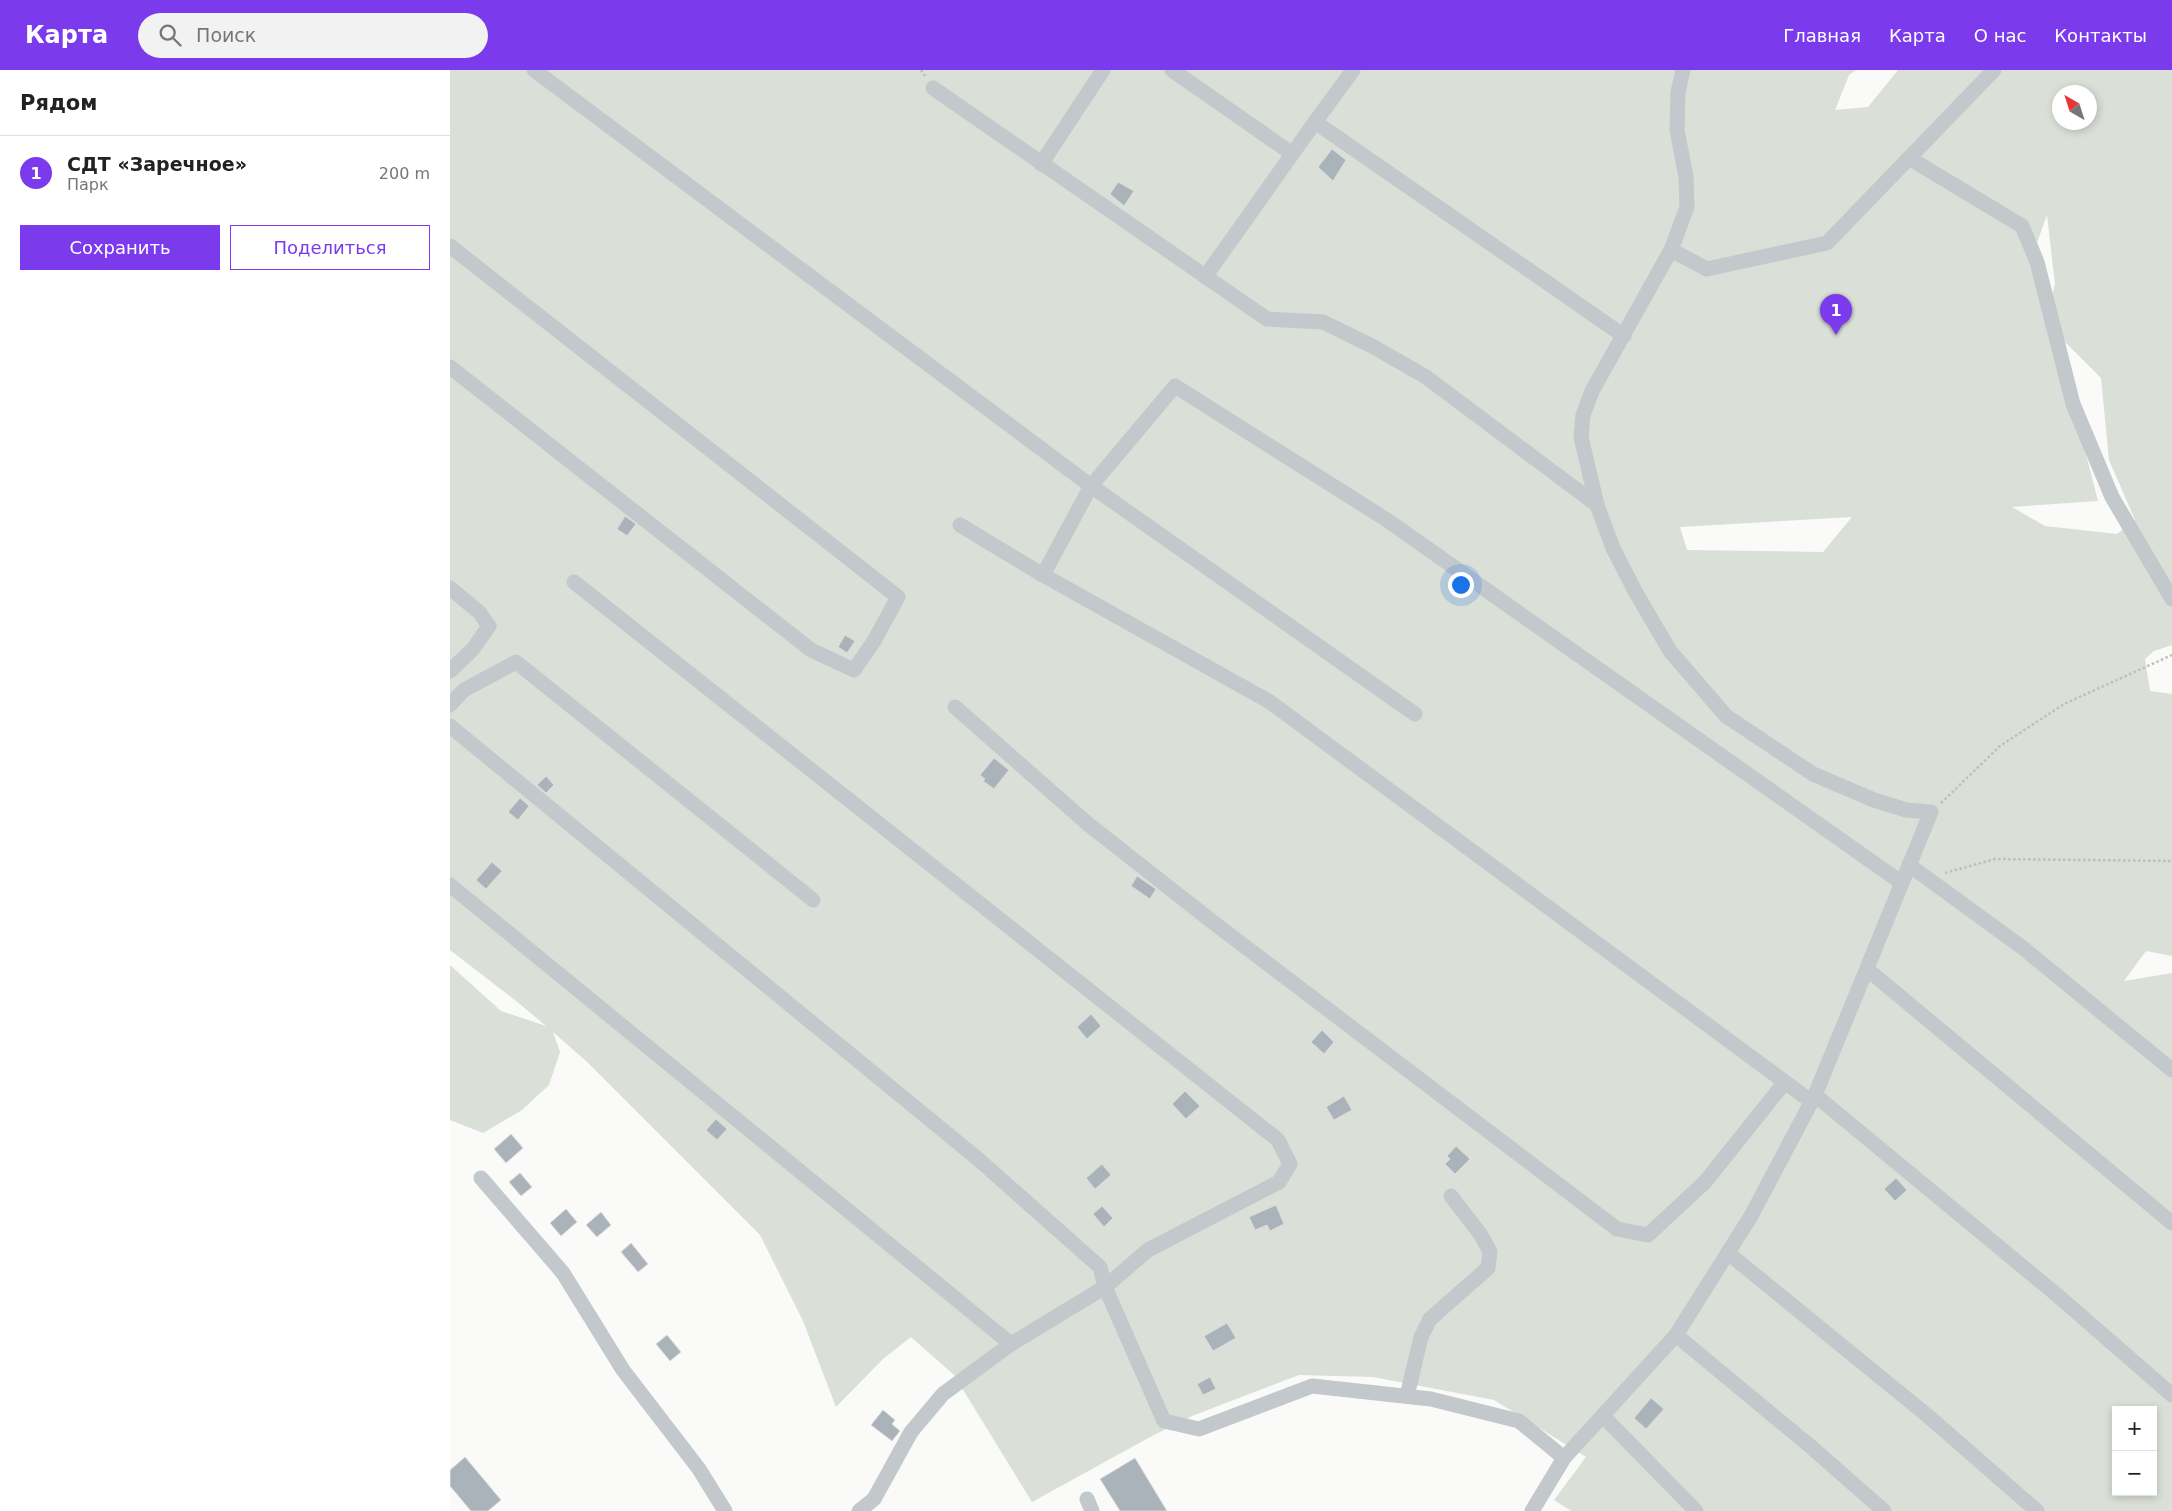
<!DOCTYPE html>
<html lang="ru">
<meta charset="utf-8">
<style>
:root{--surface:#fff;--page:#f2f2f2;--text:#222;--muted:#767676;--line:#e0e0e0;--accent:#7c3aed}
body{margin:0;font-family:"DejaVu Sans",sans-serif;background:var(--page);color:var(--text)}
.controls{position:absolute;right:15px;bottom:15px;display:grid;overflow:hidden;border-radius:0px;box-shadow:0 2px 8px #0003}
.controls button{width:45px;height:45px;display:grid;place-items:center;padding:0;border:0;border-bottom:1px solid var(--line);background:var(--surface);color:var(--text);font:25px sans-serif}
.compass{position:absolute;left:1602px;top:15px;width:45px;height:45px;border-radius:50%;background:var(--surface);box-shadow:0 2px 8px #0003;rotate:321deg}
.you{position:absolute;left:1010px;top:514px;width:18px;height:18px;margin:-12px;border:4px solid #fff;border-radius:50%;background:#1a73e8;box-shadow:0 0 0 8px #1a73e833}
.badge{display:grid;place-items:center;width:32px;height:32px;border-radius:50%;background:var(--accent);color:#fff;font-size:16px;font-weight:700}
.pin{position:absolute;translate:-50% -41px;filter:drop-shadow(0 1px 2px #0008)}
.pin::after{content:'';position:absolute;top:26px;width:18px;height:15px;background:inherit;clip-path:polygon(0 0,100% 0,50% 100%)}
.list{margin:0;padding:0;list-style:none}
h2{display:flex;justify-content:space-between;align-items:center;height:65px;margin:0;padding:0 20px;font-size:21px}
h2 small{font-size:16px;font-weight:400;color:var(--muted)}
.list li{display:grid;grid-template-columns:32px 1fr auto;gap:15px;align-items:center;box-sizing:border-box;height:75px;padding:0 20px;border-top:1px solid var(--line)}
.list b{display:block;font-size:19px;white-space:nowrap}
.list p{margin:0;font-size:16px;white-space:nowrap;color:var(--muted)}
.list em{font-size:16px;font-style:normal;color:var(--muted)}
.actions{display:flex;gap:10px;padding:15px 20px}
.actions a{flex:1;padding:11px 0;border:1px solid var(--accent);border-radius:0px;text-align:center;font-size:18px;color:var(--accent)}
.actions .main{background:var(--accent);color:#fff}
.icon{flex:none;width:28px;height:28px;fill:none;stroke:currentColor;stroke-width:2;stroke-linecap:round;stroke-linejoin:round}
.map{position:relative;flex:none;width:1722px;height:1441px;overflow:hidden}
header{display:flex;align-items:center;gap:30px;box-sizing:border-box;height:70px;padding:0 25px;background:var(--accent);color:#fff}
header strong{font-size:24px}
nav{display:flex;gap:28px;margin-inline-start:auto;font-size:18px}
.search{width:350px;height:45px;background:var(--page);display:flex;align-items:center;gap:12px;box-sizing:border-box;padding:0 18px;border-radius:28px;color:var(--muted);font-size:19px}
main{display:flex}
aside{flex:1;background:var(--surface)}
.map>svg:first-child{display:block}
.green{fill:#dadfd7;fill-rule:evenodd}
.building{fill:#aab3b9;stroke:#dcdcda}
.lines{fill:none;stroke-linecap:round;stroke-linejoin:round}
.path{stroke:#bbbfc2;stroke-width:2.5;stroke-dasharray:2.5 2.5;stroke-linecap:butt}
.minor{stroke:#c3c8cc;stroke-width:15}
</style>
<header>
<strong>Карта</strong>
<div class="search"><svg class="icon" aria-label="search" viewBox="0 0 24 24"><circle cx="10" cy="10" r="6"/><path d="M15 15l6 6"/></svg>Поиск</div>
<nav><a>Главная</a><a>Карта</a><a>О нас</a><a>Контакты</a></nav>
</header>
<main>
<aside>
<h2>Рядом<small></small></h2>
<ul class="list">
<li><span class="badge">1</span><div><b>СДТ «Заречное»</b><p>Парк</p></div><em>200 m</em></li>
</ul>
<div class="actions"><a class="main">Сохранить</a><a>Поделиться</a></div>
</aside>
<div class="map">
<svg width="1722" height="1441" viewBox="0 0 1722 1441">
<rect width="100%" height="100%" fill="#fafaf8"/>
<path class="green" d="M0,0H1406L1399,5L1385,40L1418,37L1448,0H1722V575L1704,581L1695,589L1700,621L1722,624V886L1696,881L1674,911L1722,903V1441H1121L1104,1430L1136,1387L1044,1330L923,1307L849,1305L742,1346L702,1366L582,1432L504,1305L461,1267L433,1289L386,1337L353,1251L310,1165L136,991L103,962L110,982L99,1015L72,1040L33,1063L0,1050V895L51,941L96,956L70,934L0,880ZM1610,22H1640V52H1610ZM1597,145L1605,214L1599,237L1584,181ZM1615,272L1651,308L1659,390L1685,450L1667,464L1595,456L1562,437L1648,431L1609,279ZM1402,447L1373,482L1237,480L1230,457ZM1666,1340H1703V1422H1666Z"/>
<g class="building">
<path d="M882,79L896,90L883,111L868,97Z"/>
<path d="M668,112L684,121L674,136L660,124Z"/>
<path d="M175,446L186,454L177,466L167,459Z"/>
<path d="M395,565L405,571L397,583L388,577Z"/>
<path d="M544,688L559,700L544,719L533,711L535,709L530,705Z"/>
<path d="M96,706L104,715L96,723L87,715Z"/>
<path d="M70,728L79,736L68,750L58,742Z"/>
<path d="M42,792L52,801L36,819L26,810Z"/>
<path d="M687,806L706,819L700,829L681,816Z"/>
<path d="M641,944L651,956L637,969L627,957Z"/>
<path d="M872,960L884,972L874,984L861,972Z"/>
<path d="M735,1021L750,1036L736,1049L722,1034Z"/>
<path d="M894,1026L902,1040L884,1050L876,1037Z"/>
<path d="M266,1049L277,1059L267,1070L256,1060Z"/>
<path d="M61,1064L73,1078L56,1093L44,1079Z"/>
<path d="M1006,1076L1020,1089L1005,1104L995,1094L1000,1089L997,1086Z"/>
<path d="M652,1094L661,1105L645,1119L636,1108Z"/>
<path d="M70,1103L82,1117L71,1126L59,1112Z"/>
<path d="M1446,1108L1457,1120L1445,1131L1434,1119Z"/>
<path d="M826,1135L834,1154L820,1161L817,1155L805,1160L799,1147Z"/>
<path d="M652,1136L663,1148L654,1157L643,1144Z"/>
<path d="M116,1139L127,1152L111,1166L100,1153Z"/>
<path d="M151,1142L161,1155L147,1167L136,1155Z"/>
<path d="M181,1173L198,1194L188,1202L171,1182Z"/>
<path d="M777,1253L786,1268L763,1281L754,1266Z"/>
<path d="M217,1265L231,1282L220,1291L206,1274Z"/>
<path d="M760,1307L766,1319L753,1325L747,1314Z"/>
<path d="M1201,1328L1214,1339L1196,1359L1184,1348Z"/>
<path d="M433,1340L445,1350L442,1354L450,1361L442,1371L421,1355Z"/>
<path d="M15,1387L51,1430L38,1441H21L0,1416V1400Z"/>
<path d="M685,1388L717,1441H670L650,1409Z"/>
</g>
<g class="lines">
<g class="path">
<path d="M471,0L475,6"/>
<path d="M1491,733L1550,676L1614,634L1722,585"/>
<path d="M1495,803L1545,789L1722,791"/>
</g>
<g class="minor">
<path d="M84,0L641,416L965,644"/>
<path d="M722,0L841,83"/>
<path d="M483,18L817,249L873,252L924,277L976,307L1147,435"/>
<path d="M865,52L903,0"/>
<path d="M1459,88L1572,156L1587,192L1623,334L1662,427L1722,529"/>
<path d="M591,94L653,0"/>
<path d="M0,176L448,527L424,571L404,600L361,580L0,297"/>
<path d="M1221,180L1257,199L1377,173L1544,0"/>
<path d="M755,207L865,52L1174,266"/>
<path d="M510,455L593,505"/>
<path d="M124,512L828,1070L840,1094L829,1112L698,1180L655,1217L561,1274L493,1324L461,1362L424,1429L409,1441"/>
<path d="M0,518L29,542L39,556L23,579L0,601"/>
<path d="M0,635L14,620L66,592L363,830"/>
<path d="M505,637L638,754L764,853L1167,1159L1198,1165L1255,1112L1335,1012"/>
<path d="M0,656L528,1089L650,1197L655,1217L714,1351L749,1359L862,1316L981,1329L1069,1351L1114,1388"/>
<path d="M1459,795L1573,878L1722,1000"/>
<path d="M0,815L561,1274"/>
<path d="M1417,899L1722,1153"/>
<path d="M1365,1025L1607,1225L1722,1325"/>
<path d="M1362,1032L820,632L593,505L641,416L725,316L937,450L1452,813"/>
<path d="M31,1108L113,1203L173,1300L249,1399L275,1441"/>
<path d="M1278,1183L1478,1346L1587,1441"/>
<path d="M1226,1265L1360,1376L1434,1441"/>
<path d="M957,1326L971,1267L980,1249L1038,1198L1040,1182L1031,1165L1001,1126"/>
<path d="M1153,1346L1246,1441"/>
<path d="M637,1429L642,1441"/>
<path d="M1082,1441L1114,1388L1226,1265L1301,1146L1365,1025L1481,742L1456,740L1424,730L1363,704L1276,646L1220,581L1186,523L1163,478L1147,435L1131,367L1133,345L1142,321L1221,180L1237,137L1236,107L1227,60L1228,22L1233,0"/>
</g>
</g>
</svg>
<div class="controls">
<button>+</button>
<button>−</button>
</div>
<svg class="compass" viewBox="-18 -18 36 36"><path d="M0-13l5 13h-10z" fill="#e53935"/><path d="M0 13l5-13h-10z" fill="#767676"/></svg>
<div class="you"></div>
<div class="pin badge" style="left:1386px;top:265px">1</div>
</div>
</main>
